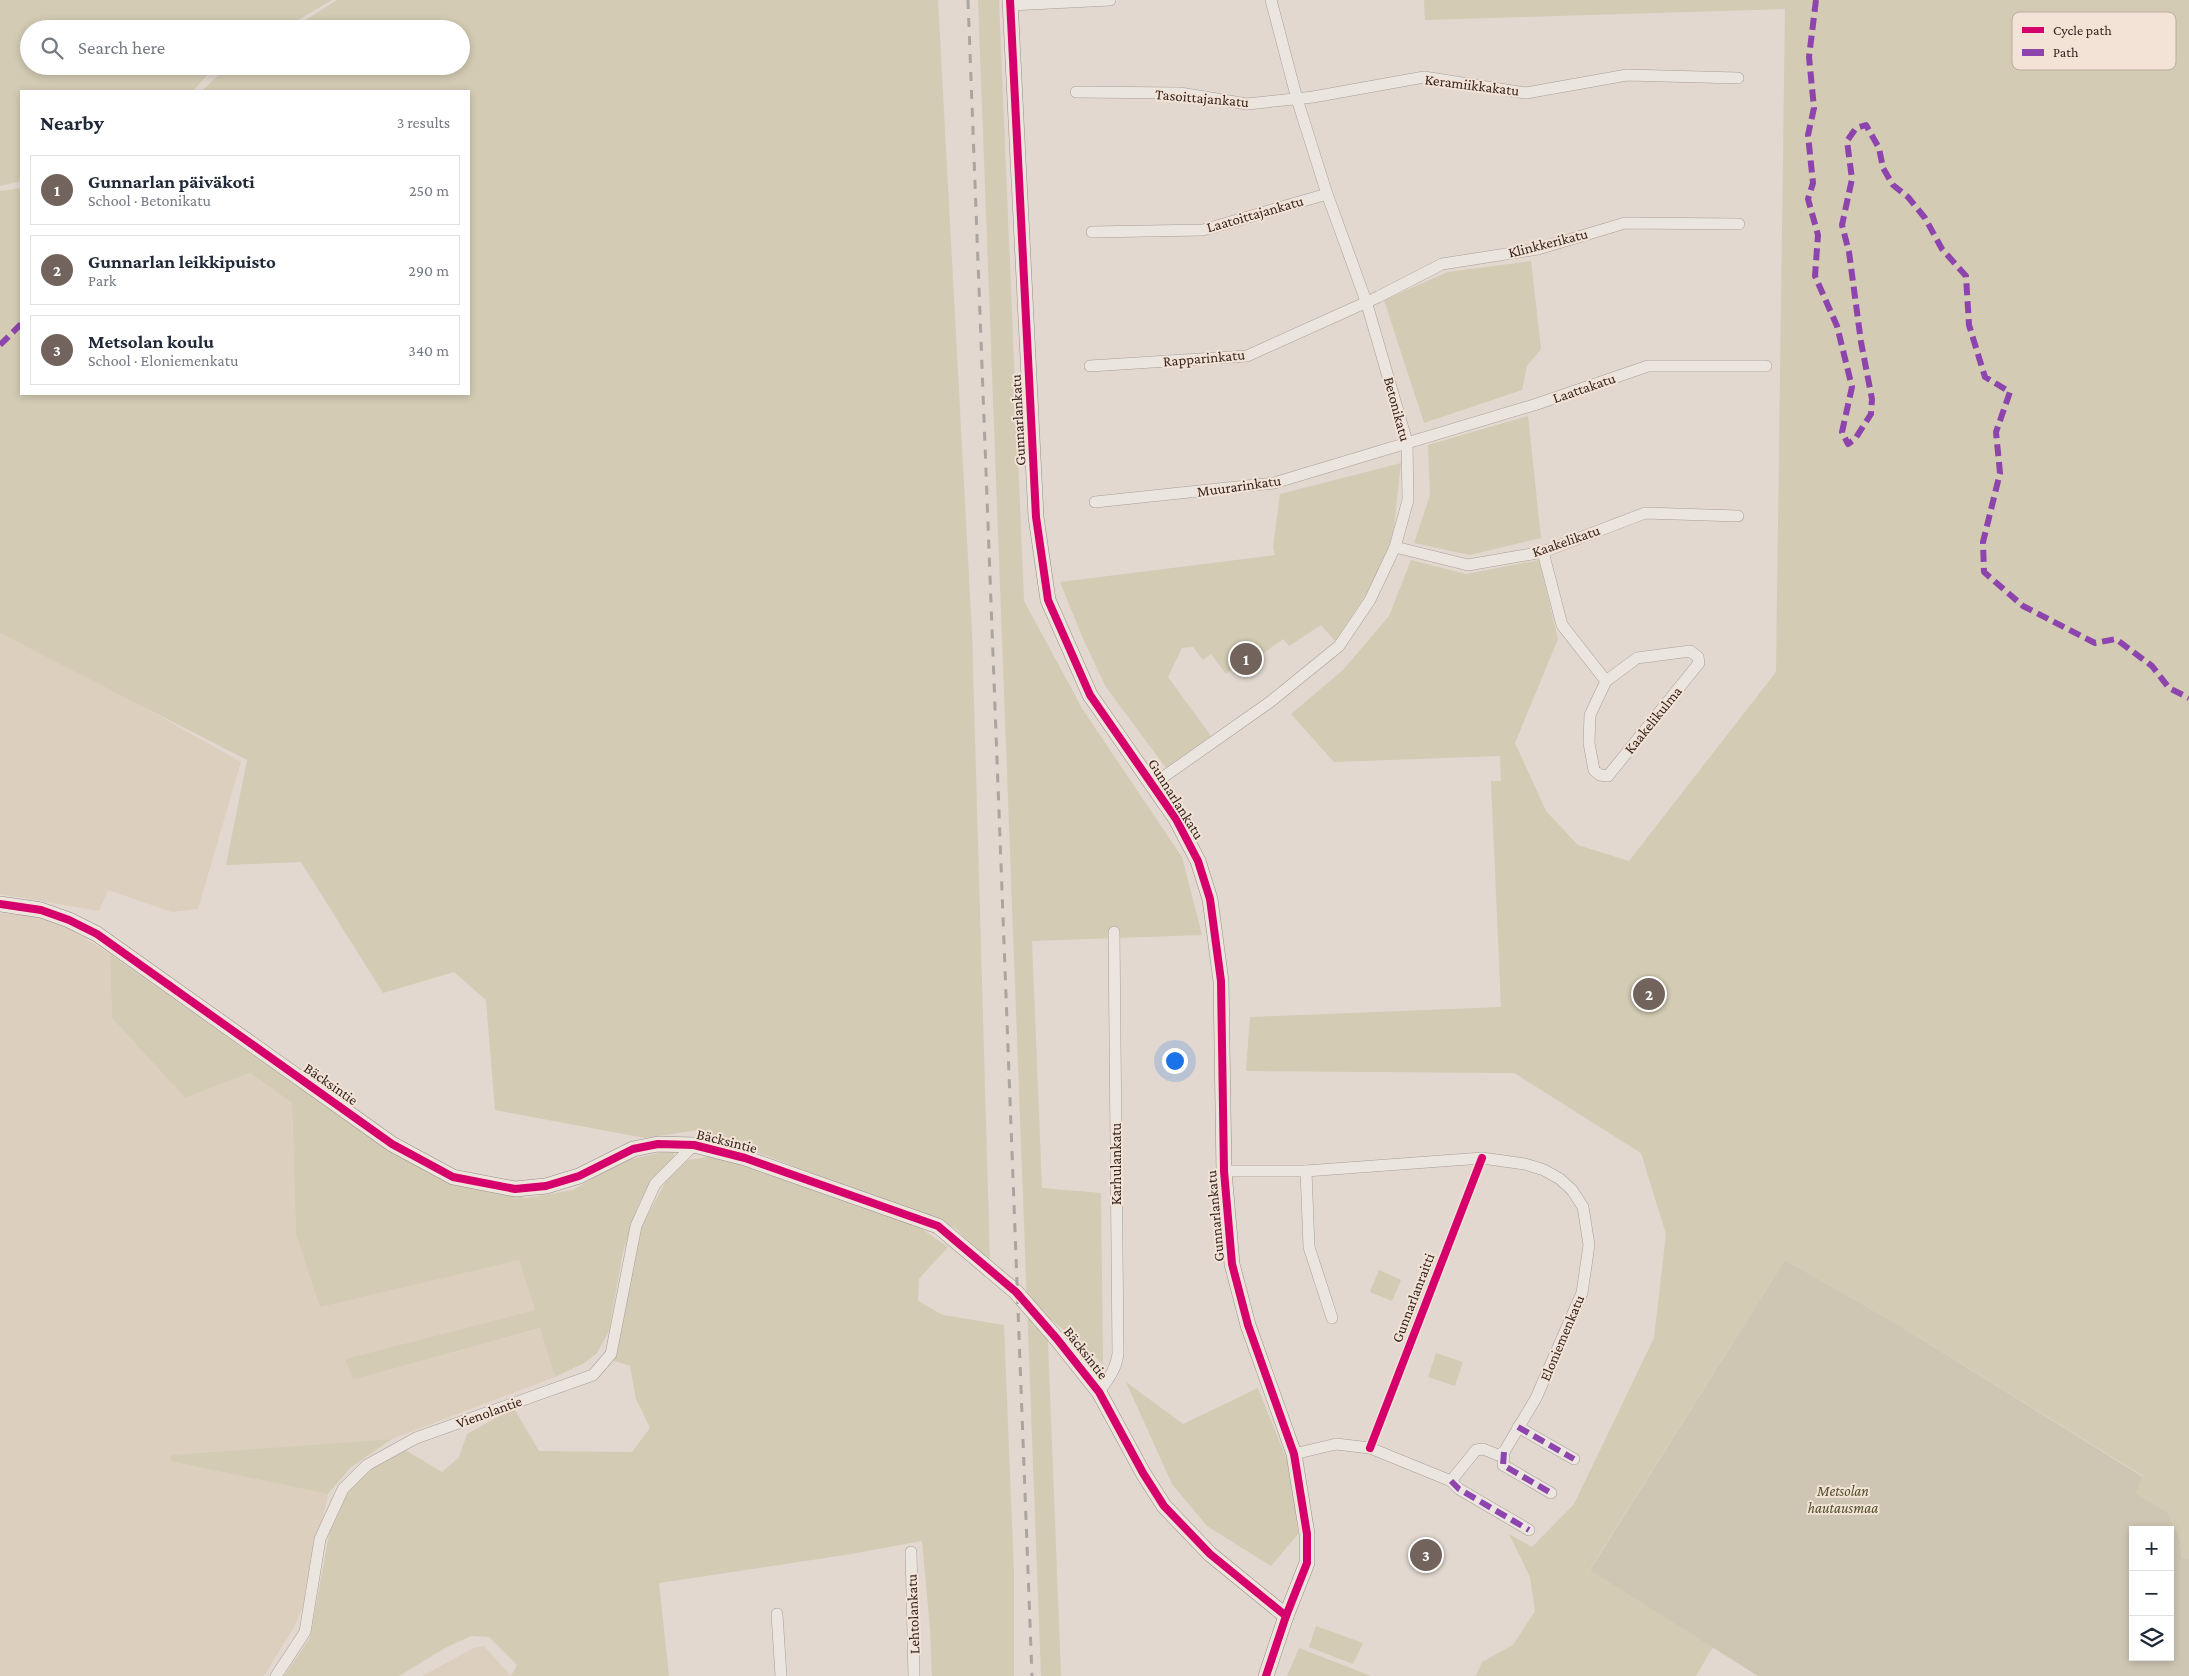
<!DOCTYPE html>
<meta charset="utf-8">
<style>
:root{--surface:#fff;--page:#f6f6f7;--text:#1f2937;--muted:#747a83;--line:#e0e1e3;--accent:#72645d}
body{margin:0;font-family:"Crimson Pro",serif;background:var(--page);color:var(--text)}
.controls{position:absolute;right:15px;bottom:15px;display:grid;overflow:hidden;border-radius:0px;box-shadow:0 2px 8px #0003}
.controls button{width:45px;height:45px;display:grid;place-items:center;padding:0;border:0;border-bottom:1px solid var(--line);background:var(--surface);color:var(--text);font:25px sans-serif}
.you{position:absolute;left:1174px;top:1060px;width:18px;height:18px;margin:-12px;border:4px solid #fff;border-radius:50%;background:#1a73e8;box-shadow:0 0 0 8px #1a73e833}
.badge{display:grid;place-items:center;width:32px;height:32px;border-radius:50%;background:var(--accent);color:#fff;font-size:16px;font-weight:700}
.pin{position:absolute;translate:-50% -50%;border:2px solid #fff;box-shadow:0 1px 5px #0006}
.list{margin:0;padding:0;list-style:none}
h2{display:flex;justify-content:space-between;align-items:center;height:65px;margin:0;padding:0 20px;font-size:21px}
h2 small{font-size:16px;font-weight:400;color:var(--muted)}
.list li{display:grid;grid-template-columns:32px 1fr auto;gap:15px;align-items:center;box-sizing:border-box;height:70px;margin:0 10px 10px;padding:0 10px;border:1px solid var(--line);border-radius:0px}
.list b{display:block;font-size:19px;white-space:nowrap}
.list p{margin:0;font-size:16px;white-space:nowrap;color:var(--muted)}
.list em{font-size:16px;font-style:normal;color:var(--muted)}
.icon{flex:none;width:28px;height:28px;fill:none;stroke:currentColor;stroke-width:2;stroke-linecap:round;stroke-linejoin:round}
.map{position:relative;flex:none;width:2189px;height:1676px;overflow:hidden}
.search{position:absolute;background:var(--surface);box-shadow:0 2px 8px #0003;left:20px;top:20px;width:450px;height:55px;display:flex;align-items:center;gap:12px;box-sizing:border-box;padding:0 18px;border-radius:28px;color:var(--muted);font-size:19px}
.panel{position:absolute;background:var(--surface);box-shadow:0 2px 8px #0003;left:20px;top:90px;width:450px;height:305px;border-radius:0px}
.map>svg:first-child{display:block}
.farmland{fill:#ddcfbe}
.green{fill:#d3cbb3}
.cemetery{fill:#cec6b2;fill-rule:evenodd}
.lines{fill:none;stroke-linecap:round;stroke-linejoin:round}
.street-casing{stroke:#a89e97;stroke-width:12}
.secondary-casing{stroke:#978d88;stroke-width:16}
.street{stroke:#ebe5e0;stroke-width:11}
.secondary{stroke:#ebe5e0;stroke-width:15}
.rail{stroke:#aba4a0;stroke-width:3;stroke-dasharray:9 9;stroke-linecap:butt}
.quiet{stroke:#8e44ad;stroke-width:6;stroke-dasharray:12 6;stroke-linecap:butt}
.cycleway-casing{stroke:#f2e3d6;stroke-width:11}
.cycleway{stroke:#d6006c;stroke-width:8}
.labels{text-anchor:middle;dominant-baseline:central;stroke-width:4;stroke-linejoin:round;paint-order:stroke}
.street-label{font-size:15px;fill:#362520;stroke:#f2e3d6}
.park-label{font-size:15px;font-style:italic;fill:#505029;stroke:#f2e3d6}
.key{fill:#f2e3d6;stroke:#baaa9f;stroke-width:1}
.key-label{font-size:14px;fill:#362520}
</style>
<div class="map">
<svg width="2189" height="1676" viewBox="0 0 2189 1676">
<rect width="100%" height="100%" fill="#e2d8cf"/>
<g class="farmland">
<path d="M0,633L96,680L241,762L198,909L172,912L108,890L99,911L0,894Z"/>
<path d="M0,913L34,916L69,928L110,954L112,1018L185,1098L250,1073L292,1103L296,1234L320,1306L519,1260L535,1310L345,1359L353,1380L541,1328L555,1377L392,1439L171,1455V1461L328,1494L305,1602L294,1627L264,1676H0Z"/>
<path d="M484,1646L511,1676H422L474,1648Z"/>
</g>
<g class="green">
<path d="M0,0H332L283,29H29V66H215L193,91H21V181L0,186Z"/>
<path d="M337,0H938L972,633L990,1263L955,1228L699,1130L645,1138L495,1110L486,1000L454,972L383,993L301,862L226,865L247,760L0,633V191L21,188V394H469V91H202L221,72L231,66H461V29H291Z"/>
<path d="M978,0H999L1024,601L1083,710L1182,857L1202,935L1032,941L1042,1188L1101,1193L1103,1364L1047,1316L1061,1676H1041Z"/>
<path d="M1424,0H2189V1559L2182,1558L2180,1540L2168,1513L2134,1493L2143,1476L1895,1323L1785,1260L1590,1569L1713,1647L1696,1676H1476L1482,1662L1513,1645L1535,1611L1530,1577L1509,1534L1532,1547L1574,1504L1654,1338L1666,1234L1641,1153L1514,1073L1246,1071L1250,1017L1501,1007L1491,781H1501L1500,756L1334,762L1291,714L1343,670L1389,616L1411,560L1466,574L1539,560L1558,639L1515,743L1546,811L1578,845L1629,861L1776,672L1785,9L1425,20Z"/>
<path d="M1531,261L1541,349L1527,366L1522,390L1424,423L1384,300L1448,272Z"/>
<path d="M1528,416L1541,538L1470,555L1414,543L1430,495L1428,445Z"/>
<path d="M1401,463L1393,536L1370,588L1335,641L1321,625L1289,646L1283,639L1254,660L1251,656L1226,674L1211,654L1203,660L1193,647L1182,648L1168,677L1211,736L1166,768L1106,687L1084,641L1060,582L1275,555L1273,547L1280,494Z"/>
<path d="M110,954L300,1088L454,1183L527,1198L573,1190L624,1160L675,1150L673,1158L656,1174L638,1205L623,1252L609,1331L597,1353L584,1363L555,1377L540,1328L353,1380L345,1359L535,1310L519,1260L320,1307L296,1234L292,1103L250,1073L185,1098L112,1018Z"/>
<path d="M715,1156L919,1227L948,1247L919,1279L918,1301L943,1315L1004,1325L1014,1573V1676H932L930,1629L922,1541L845,1555L659,1583L669,1676H511L517,1665L489,1637L471,1636L445,1648L399,1676H284L310,1638L329,1534L349,1490L373,1468L404,1449L442,1472L459,1457L467,1434L514,1408L539,1451L632,1452L650,1428L636,1399L630,1366L612,1360L642,1226L666,1181L688,1160Z"/>
<path d="M1379,1270L1401,1280L1392,1301L1370,1292Z"/>
<path d="M1436,1353L1463,1362L1455,1386L1428,1377Z"/>
<path d="M1126,1382L1183,1424L1258,1388L1290,1468L1298,1534L1271,1566L1207,1526L1172,1484Z"/>
<path d="M392,1439L350,1468L328,1494L170,1461L171,1455Z"/>
<path d="M1316,1626L1363,1643L1353,1664L1309,1647Z"/>
<path d="M1299,1648L1371,1676H1287Z"/>
</g>
<path class="cemetery" d="M1785,1260L1895,1323L2143,1477L2135,1493L2168,1513L2180,1540L2182,1558L2189,1559V1676H1758L1590,1570ZM2133,1530H2170V1657H2133Z"/>
<g class="lines">
<defs>
<g id="street">
<path d="M1010,5L1110,0"/>
<path d="M1076,92L1180,93L1247,104L1313,97L1424,77L1526,93L1627,75L1738,78"/>
<path d="M1092,232L1203,230L1327,194"/>
<path d="M1090,366L1247,356L1378,297L1442,264L1538,249L1625,223L1739,224"/>
<path d="M1095,502L1274,483L1537,404L1648,366H1766"/>
<path d="M1395,547L1468,565L1543,552L1645,513L1738,516"/>
<path d="M1543,552L1562,625L1606,681L1637,658L1690,651L1698,657L1699,663L1608,776L1600,775L1594,770L1589,743L1590,715L1606,681"/>
<path d="M1152,785L1270,702L1339,646L1370,600L1395,547L1408,500L1407,442L1366,301L1327,194L1297,99L1271,0"/>
<path d="M1224,1171H1306L1482,1158L1525,1164L1544,1170L1560,1179L1572,1190L1583,1207L1589,1245L1582,1293L1536,1398L1504,1452L1498,1455L1483,1449L1476,1450L1451,1481L1370,1448L1336,1444L1294,1454"/>
<path d="M1306,1171L1309,1247L1332,1318"/>
<path d="M1099,1392C1108,1379 1116,1370 1118,1354L1114,932"/>
<path d="M1518,1427L1574,1459"/>
<path d="M1504,1452L1503,1465L1551,1493"/>
<path d="M1451,1481L1459,1489L1529,1530"/>
<path d="M911,1552L914,1676"/>
<path d="M777,1614L781,1676"/>
<path d="M276,1676L305,1632L320,1539L343,1489L367,1465L416,1438L593,1375L611,1354L636,1226L655,1184L694,1145"/>
</g>
<g id="secondary">
<path d="M1010,0L1036,517L1048,600L1090,695L1176,819L1198,861L1210,899L1221,981L1224,1171L1232,1264L1248,1325L1294,1454L1307,1534V1563L1286,1616L1266,1676"/>
<path d="M0,904L41,910L69,920L97,934L392,1144L453,1177L515,1189L546,1186L579,1176L633,1149L658,1144L694,1145L745,1158L938,1226L1016,1292L1057,1339L1099,1392L1143,1473L1164,1506L1210,1554L1286,1616"/>
</g>
</defs>
<use href="#street" class="street-casing"/>
<use href="#secondary" class="secondary-casing"/>
<use href="#street" class="street"/>
<use href="#secondary" class="secondary"/>
<path class="rail" d="M968,0L1032,1676"/>
<g class="quiet">
<path d="M1816,0L1809,57L1814,108L1808,135L1813,183L1808,199L1818,235L1815,276L1837,326L1852,387L1842,432L1848,444L1855,439L1871,414L1872,399L1861,342L1849,252L1842,225L1852,179L1847,141L1856,128L1866,125L1879,148L1883,168L1893,185L1908,197L1925,218L1942,249L1966,276L1969,325L1985,377L2010,392L1996,432L2000,473L1983,542L1984,572L2023,606L2095,643L2116,639L2152,666L2169,688L2189,698"/>
<path d="M0,345L21,324"/>
<path d="M1518,1427L1574,1459"/>
<path d="M1504,1452L1503,1465L1551,1493"/>
<path d="M1451,1481L1459,1489L1529,1530"/>
</g>
<defs>
<g id="cycleway">
<path d="M1010,0L1036,517L1048,600L1090,695L1176,819L1198,861L1210,899L1221,981L1224,1171L1232,1264L1248,1325L1294,1454L1307,1534V1563L1286,1616L1266,1676"/>
<path d="M0,904L41,910L69,920L97,934L392,1144L453,1177L515,1189L546,1186L579,1176L633,1149L658,1144L694,1145L745,1158L938,1226L1016,1292L1057,1339L1099,1392L1143,1473L1164,1506L1210,1554L1286,1616"/>
<path d="M1370,1448L1482,1158"/>
</g>
</defs>
<use href="#cycleway" class="cycleway-casing"/>
<use href="#cycleway" class="cycleway"/>
</g>
<g class="labels">
<g class="street-label">
<text transform="translate(1472 85) rotate(7)">Keramiikkakatu</text>
<text transform="translate(1202 98) rotate(5)">Tasoittajankatu</text>
<text transform="translate(1255 214) rotate(-16)">Laatoittajankatu</text>
<text transform="translate(1548 243) rotate(-14)">Klinkkerikatu</text>
<text transform="translate(1204 358) rotate(-5)">Rapparinkatu</text>
<text transform="translate(1584 388) rotate(-19)">Laattakatu</text>
<text transform="translate(1397 409) rotate(75)">Betonikatu</text>
<text transform="translate(1018 420) rotate(-93)">Gunnarlankatu</text>
<text transform="translate(1239 486) rotate(-8)">Muurarinkatu</text>
<text transform="translate(1566 541) rotate(-19)">Kaakelikatu</text>
<text transform="translate(1653 720) rotate(-51)">Kaakelikulma</text>
<text transform="translate(1176 799) rotate(58)">Gunnarlankatu</text>
<text transform="translate(331 1084) rotate(35)">Bäcksintie</text>
<text transform="translate(727 1141) rotate(14)">Bäcksintie</text>
<text transform="translate(1116 1164) rotate(-90)">Karhulankatu</text>
<text transform="translate(1215 1216) rotate(-95)">Gunnarlankatu</text>
<text transform="translate(1413 1298) rotate(-69)">Gunnarlanraitti</text>
<text transform="translate(1562 1338) rotate(-67)">Eloniemenkatu</text>
<text transform="translate(1086 1353) rotate(52)">Bäcksintie</text>
<text transform="translate(489 1412) rotate(-20)">Vienolantie</text>
<text transform="translate(913 1614) rotate(-92)">Lehtolankatu</text>
</g>
<g class="park-label">
<text x="1843" y="1491">Metsolan<tspan x="1843" dy="17">hautausmaa</tspan></text>
</g>
</g>
<rect x="2012" y="12" width="164" height="58" rx="8" class="key"/>
<rect x="2022" y="27" width="22" height="6" fill="#d6006c"/>
<rect x="2022" y="49" width="22" height="7" fill="#8e44ad"/>
<g class="key-label">
<text x="2053" y="35">Cycle path</text>
<text x="2053" y="57">Path</text>
</g>
</svg>
<div class="controls">
<button>+</button>
<button>−</button>
<button><svg class="icon" aria-label="layers" viewBox="0 0 24 24"><path d="M12 4l9 5-9 5-9-5zM3 14l9 5 9-5"/></svg></button>
</div>
<div class="you"></div>
<div class="pin badge" style="left:1246px;top:659px">1</div>
<div class="pin badge" style="left:1649px;top:994px">2</div>
<div class="pin badge" style="left:1426px;top:1555px">3</div>
<div class="search"><svg class="icon" aria-label="search" viewBox="0 0 24 24"><circle cx="10" cy="10" r="6"/><path d="M15 15l6 6"/></svg>Search here</div>
<section class="panel">
<h2>Nearby<small>3 results</small></h2>
<ul class="list">
<li><span class="badge">1</span><div><b>Gunnarlan päiväkoti</b><p>School · Betonikatu</p></div><em>250 m</em></li>
<li><span class="badge">2</span><div><b>Gunnarlan leikkipuisto</b><p>Park</p></div><em>290 m</em></li>
<li><span class="badge">3</span><div><b>Metsolan koulu</b><p>School · Eloniemenkatu</p></div><em>340 m</em></li>
</ul>
</section>
</div>
